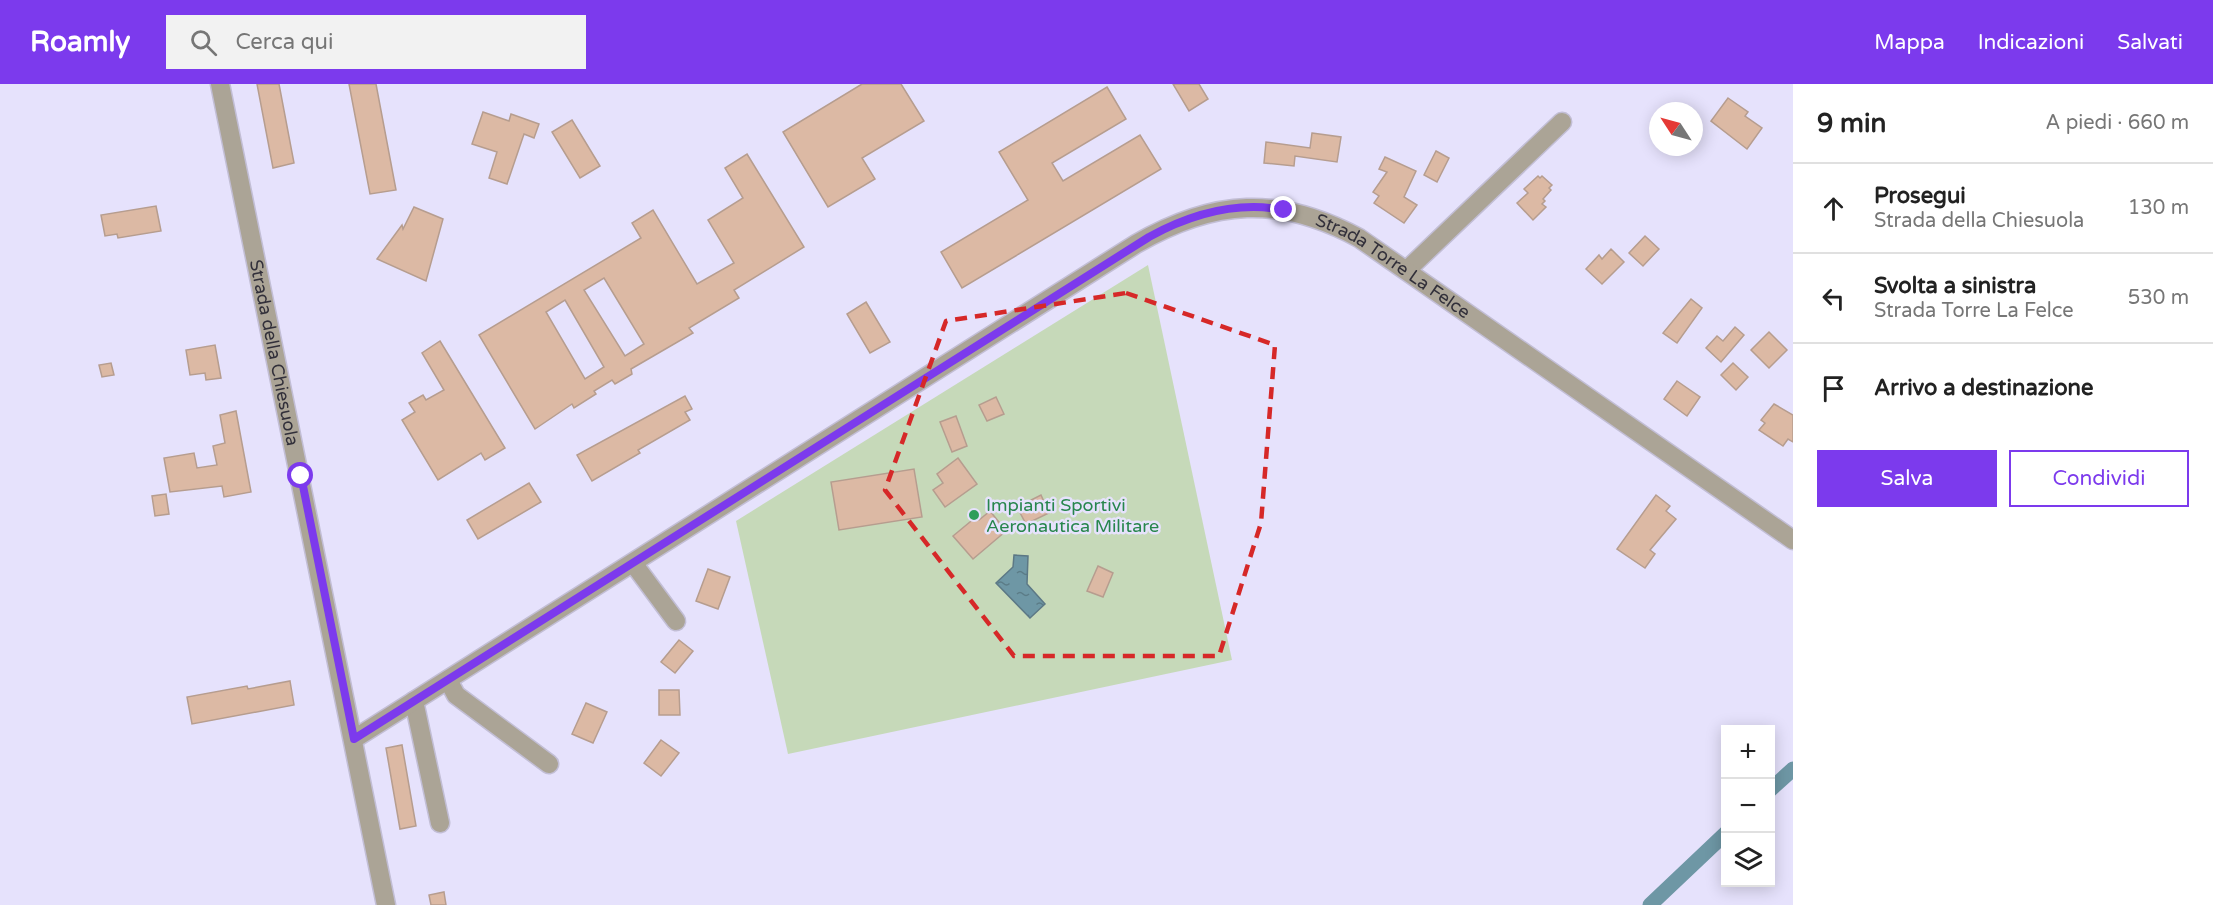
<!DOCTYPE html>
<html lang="it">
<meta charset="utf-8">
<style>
:root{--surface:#fff;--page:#f2f2f2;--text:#222;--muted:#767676;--line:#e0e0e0;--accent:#7c3aed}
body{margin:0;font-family:"Varela Round",sans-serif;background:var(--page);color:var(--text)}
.controls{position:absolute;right:18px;bottom:18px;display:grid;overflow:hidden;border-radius:0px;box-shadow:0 3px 15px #0003}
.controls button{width:54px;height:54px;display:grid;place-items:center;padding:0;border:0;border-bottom:2px solid var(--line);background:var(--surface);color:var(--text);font:30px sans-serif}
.compass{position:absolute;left:1649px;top:18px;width:54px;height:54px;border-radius:50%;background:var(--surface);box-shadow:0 3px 15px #0003;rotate:306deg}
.stop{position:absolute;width:18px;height:18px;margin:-14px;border:4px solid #7c3aed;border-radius:50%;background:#fff}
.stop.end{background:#7c3aed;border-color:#fff;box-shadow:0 2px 6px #0008}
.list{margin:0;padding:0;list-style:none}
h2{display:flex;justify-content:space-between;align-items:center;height:78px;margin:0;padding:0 24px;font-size:26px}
h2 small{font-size:20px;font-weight:400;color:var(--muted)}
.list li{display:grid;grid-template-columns:39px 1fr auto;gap:18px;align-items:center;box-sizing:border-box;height:90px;padding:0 24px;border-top:2px solid var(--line)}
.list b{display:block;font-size:22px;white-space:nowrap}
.list p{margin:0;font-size:20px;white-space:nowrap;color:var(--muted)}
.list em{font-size:20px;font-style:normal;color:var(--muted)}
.actions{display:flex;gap:12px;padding:18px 24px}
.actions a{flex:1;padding:14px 0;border:2px solid var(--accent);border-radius:0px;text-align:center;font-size:21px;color:var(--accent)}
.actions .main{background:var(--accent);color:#fff}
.icon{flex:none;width:33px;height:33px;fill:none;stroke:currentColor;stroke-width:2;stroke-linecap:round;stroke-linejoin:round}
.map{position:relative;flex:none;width:1793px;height:821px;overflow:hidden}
header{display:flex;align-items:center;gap:36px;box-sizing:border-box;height:84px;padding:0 30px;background:var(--accent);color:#fff}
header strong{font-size:28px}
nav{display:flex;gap:33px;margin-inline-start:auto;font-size:21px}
.search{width:420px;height:54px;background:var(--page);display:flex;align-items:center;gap:15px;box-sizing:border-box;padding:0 21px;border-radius:0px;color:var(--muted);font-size:22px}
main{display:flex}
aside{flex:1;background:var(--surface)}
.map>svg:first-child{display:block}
.green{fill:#c6d9b9}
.water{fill:url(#water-ripples);stroke:#5c7885;stroke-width:1.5}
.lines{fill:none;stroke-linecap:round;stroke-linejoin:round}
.canal{stroke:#6e97a5;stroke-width:15}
.building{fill:#dcb9a4;stroke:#b69d8f;stroke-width:1.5;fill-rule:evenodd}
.minor-casing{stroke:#c2bed5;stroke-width:21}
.minor{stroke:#aba496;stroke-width:18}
.route{stroke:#7c3aed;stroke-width:8}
.marked{fill:none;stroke:#d62828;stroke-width:4.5;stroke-dasharray:12 8;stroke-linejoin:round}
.leisure-dot{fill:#2e9e5b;stroke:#e6e2fc;stroke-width:2}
.labels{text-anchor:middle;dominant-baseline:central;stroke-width:5;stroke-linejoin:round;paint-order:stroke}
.street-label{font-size:18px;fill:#32303a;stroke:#e6e2fc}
.leisure-label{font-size:18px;fill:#27864d;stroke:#e6e2fc;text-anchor:start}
</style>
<header>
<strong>Roamly</strong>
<div class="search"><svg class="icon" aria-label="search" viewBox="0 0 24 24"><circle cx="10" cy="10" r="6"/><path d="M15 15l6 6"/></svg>Cerca qui</div>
<nav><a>Mappa</a><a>Indicazioni</a><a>Salvati</a></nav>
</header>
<main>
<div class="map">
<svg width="1793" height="821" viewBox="0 0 1793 821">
<defs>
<pattern id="water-ripples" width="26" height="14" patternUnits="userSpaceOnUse" patternTransform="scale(1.5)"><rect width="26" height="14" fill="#6e97a5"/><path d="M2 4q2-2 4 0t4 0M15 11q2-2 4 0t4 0" fill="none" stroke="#5b7c87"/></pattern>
</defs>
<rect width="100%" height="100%" fill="#e6e2fc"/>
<path class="green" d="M1148,181L1232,576L788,670L736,437Z"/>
<path class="water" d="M1014,471L1028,472L1027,500L1045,520L1030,534L996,499L1013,483Z"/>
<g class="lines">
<g class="canal">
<path d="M1770,706L1793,685"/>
<path d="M1650,821L1726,749"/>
</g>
</g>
<g class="building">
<path d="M257,0H279L294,79L273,84Z"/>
<path d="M349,0H376L396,106L370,110Z"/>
<path d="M862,0H901L924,37L862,74L875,95L828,123L783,48Z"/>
<path d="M1173,0H1199L1208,15L1189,27Z"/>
<path d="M1107,3L1126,35L1052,79L1063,97L1140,51L1161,85L962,204L941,168L1028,116L999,68Z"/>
<path d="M1728,14L1748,28L1745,32L1762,44L1747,65L1711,37Z"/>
<path d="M483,28L509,37L511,30L539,40L534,54L524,50L507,100L489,94L497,68L472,60Z"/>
<path d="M572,36L600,82L580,94L552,48Z"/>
<path d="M1312,49L1341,53L1337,78L1295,72L1294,82L1264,79L1266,58L1310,64Z"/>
<path d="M1436,67L1449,74L1437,98L1424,91Z"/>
<path d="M747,70L804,163L734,206L739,214L689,244L693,249L631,285L632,290L615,300L612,296L594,307L596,310L574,324L572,320L535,345L479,251L641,154L632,139L653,126L697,200L734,179L708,136L743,114L725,84ZM604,194L644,260L625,272L584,206ZM565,216L604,283L585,295L546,228Z"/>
<path d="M1385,73L1416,87L1404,113L1417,121L1404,139L1374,119L1379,112L1373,108L1387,88L1379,85Z"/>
<path d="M1538,92L1540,94L1542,92L1552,101L1549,104L1551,106L1543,115L1545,117L1542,120L1546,123L1533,136L1517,119L1528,109L1524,105Z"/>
<path d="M156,122L161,147L118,154L117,150L105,152L101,131Z"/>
<path d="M414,123L443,135L426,197L377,175L402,141L403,145Z"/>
<path d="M1645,152L1659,165L1643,182L1629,169Z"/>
<path d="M1611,165L1624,178L1602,200L1586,185L1599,171L1602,175Z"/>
<path d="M1691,215L1702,224L1677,259L1663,249Z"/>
<path d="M866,218L890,258L870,269L847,230Z"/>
<path d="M1735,243L1744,251L1721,278L1706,264L1717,252L1723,257Z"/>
<path d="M1769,248L1787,266L1769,284L1751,266Z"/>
<path d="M440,257L505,364L485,376L481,369L438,396L402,336L415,328L409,319L423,311L426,316L444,306L422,269Z"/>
<path d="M215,261L221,294L206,296L205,289L190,291L186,266Z"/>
<path d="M111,279L114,291L102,293L99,281Z"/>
<path d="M1733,279L1748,293L1736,306L1721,291Z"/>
<path d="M1677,297L1700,313L1687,332L1664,315Z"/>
<path d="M685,312L692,325L685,328L690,336L638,366L640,369L592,397L577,371Z"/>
<path d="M996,313L1004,330L987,337L979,321Z"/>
<path d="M1774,320L1793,331V358L1788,355L1783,362L1759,346L1765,339L1761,336Z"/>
<path d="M236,327L251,408L224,413L222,402L170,408L164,374L194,369L197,384L217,381L213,362L225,359L220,331Z"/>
<path d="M956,332L967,362L952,368L940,338Z"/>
<path d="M958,374L977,400L945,423L933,406L943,399L937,390Z"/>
<path d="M914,385L922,433L839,446L831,398Z"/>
<path d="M529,399L541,418L478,455L467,436Z"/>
<path d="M166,410L169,430L155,432L152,412Z"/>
<path d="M1041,411L1049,429L1026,440L1017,423Z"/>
<path d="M1656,411L1670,422L1666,427L1676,435L1650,466L1655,470L1645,484L1617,465Z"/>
<path d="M990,427L1006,447L973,475L953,452L976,433L979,436Z"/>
<path d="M1098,482L1113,489L1103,513L1087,507Z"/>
<path d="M708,485L730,493L718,525L696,517Z"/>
<path d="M679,556L693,567L675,589L661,578Z"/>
<path d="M290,597L294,621L192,640L187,613L247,602L248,605Z"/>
<path d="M659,606H679L680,631H659Z"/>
<path d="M586,619L607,628L593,659L572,650Z"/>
<path d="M661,656L679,669L661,692L644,679Z"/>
<path d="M402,661L416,742L400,745L386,664Z"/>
<path d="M444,808L446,821H431L429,811Z"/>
</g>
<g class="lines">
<defs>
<g id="minor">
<path id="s1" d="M220,0L386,821"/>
<path d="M1407,186L1562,38"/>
<path d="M633,479L676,537"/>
<path d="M448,596L456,611L549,680"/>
<path d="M414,617L440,739"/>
<path id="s2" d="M354,655L1136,160C1214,115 1279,111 1359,154L1793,456"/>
</g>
</defs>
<use href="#minor" class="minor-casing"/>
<use href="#minor" class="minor"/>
</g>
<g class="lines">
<path class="route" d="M301,392L354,655L1149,153C1191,130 1237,117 1284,126"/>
</g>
<path class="marked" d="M1126,209L1275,261L1261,439L1219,572H1014L885,406L946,237Z"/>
<circle class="leisure-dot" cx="974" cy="431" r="6"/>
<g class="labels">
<g class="street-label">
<text stroke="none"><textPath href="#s2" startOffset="1204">Strada Torre La Felce</textPath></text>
<text stroke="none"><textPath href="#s1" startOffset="274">Strada della Chiesuola</textPath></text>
</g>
<g class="leisure-label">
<text x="986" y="421">Impianti Sportivi<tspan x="986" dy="21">Aeronautica Militare</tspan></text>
</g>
</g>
</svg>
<div class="controls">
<button>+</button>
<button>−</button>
<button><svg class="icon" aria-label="layers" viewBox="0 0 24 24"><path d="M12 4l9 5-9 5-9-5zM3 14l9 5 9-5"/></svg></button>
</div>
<svg class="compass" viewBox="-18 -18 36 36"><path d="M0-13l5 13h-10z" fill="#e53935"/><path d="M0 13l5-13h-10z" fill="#767676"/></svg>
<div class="stop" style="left:301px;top:392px"></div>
<div class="stop end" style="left:1284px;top:126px"></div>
</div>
<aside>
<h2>9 min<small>A piedi · 660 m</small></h2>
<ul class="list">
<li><svg class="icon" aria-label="ahead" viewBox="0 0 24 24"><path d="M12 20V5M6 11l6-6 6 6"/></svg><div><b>Prosegui</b><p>Strada della Chiesuola</p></div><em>130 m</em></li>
<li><svg class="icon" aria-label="left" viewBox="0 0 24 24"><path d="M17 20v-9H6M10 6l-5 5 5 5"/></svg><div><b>Svolta a sinistra</b><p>Strada Torre La Felce</p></div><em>530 m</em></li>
<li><svg class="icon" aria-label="arrive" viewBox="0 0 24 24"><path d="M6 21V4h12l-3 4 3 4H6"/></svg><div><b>Arrivo a destinazione</b></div></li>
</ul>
<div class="actions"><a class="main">Salva</a><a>Condividi</a></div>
</aside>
</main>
